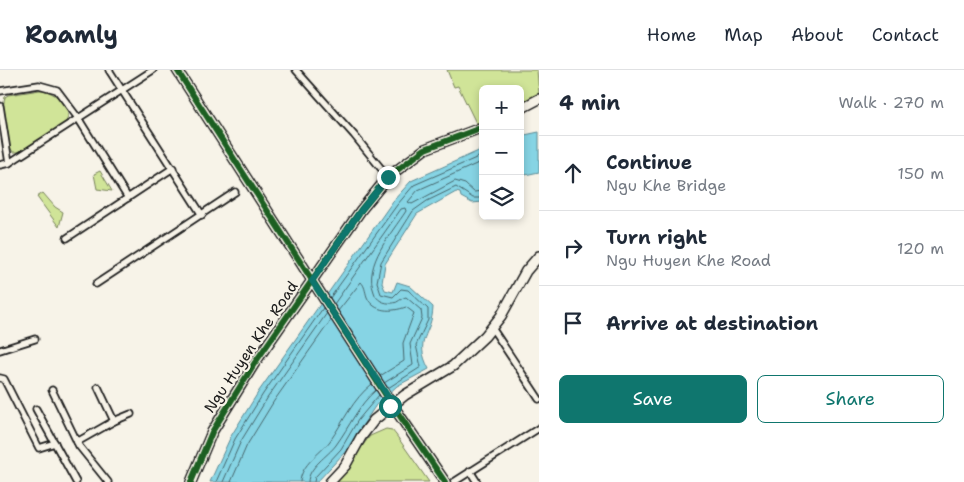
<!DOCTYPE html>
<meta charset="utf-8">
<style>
:root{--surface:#fff;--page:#f6f6f7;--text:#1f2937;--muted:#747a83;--line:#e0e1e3;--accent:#0f766e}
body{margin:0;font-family:"Shantell Sans",sans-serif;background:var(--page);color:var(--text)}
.controls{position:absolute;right:15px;top:15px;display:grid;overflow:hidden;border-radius:8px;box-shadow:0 2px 8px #0003}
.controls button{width:45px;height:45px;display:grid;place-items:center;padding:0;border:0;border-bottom:1px solid var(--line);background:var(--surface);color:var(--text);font:25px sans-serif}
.stop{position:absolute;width:15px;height:15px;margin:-11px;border:4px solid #0f766e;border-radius:50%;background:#fff}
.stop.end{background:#0f766e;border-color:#fff;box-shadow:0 1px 5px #0008}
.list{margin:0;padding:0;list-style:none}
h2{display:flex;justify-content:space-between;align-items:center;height:65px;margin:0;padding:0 20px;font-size:21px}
h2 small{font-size:16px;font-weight:400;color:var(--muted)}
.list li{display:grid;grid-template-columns:32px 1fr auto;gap:15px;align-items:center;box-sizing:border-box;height:75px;padding:0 20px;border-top:1px solid var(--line)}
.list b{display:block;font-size:19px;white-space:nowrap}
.list p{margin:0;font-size:16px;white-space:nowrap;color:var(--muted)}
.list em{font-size:16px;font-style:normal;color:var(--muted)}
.actions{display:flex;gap:10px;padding:15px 20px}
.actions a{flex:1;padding:11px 0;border:1px solid var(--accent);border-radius:8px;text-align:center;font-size:18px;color:var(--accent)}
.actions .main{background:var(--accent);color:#fff}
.icon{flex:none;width:28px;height:28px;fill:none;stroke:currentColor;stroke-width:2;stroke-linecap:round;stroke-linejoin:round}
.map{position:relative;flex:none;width:539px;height:412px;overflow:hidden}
header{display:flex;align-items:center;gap:30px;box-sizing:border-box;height:70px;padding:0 25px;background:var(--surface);border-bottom:1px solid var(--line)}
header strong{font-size:24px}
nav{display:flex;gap:28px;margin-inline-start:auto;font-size:18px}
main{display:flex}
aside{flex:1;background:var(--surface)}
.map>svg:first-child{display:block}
.green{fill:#d0e498;stroke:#76805a}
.water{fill:#86d4e4;stroke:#5c8a94}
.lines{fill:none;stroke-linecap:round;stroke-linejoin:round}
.shore{stroke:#46666c;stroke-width:1}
.street-casing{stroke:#1c1c1c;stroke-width:9}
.secondary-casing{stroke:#1c1c1c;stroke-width:12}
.street{stroke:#f7f3e8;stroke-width:5.5}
.secondary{stroke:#f7f3e8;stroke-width:9}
.cycleway-casing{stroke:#f7f3e8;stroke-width:9}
.cycleway{stroke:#1b5e20;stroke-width:6}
.route{stroke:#0f766e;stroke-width:6}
.labels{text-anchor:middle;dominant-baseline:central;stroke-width:4.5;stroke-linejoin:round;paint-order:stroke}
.street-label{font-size:15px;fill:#1c1c1c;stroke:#f7f3e8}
</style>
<header>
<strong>Roamly</strong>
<nav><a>Home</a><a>Map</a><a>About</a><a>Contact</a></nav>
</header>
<main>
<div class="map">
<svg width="539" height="412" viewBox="0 0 539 412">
<rect width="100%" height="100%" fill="#f7f3e8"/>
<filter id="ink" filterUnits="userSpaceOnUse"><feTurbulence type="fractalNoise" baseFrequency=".02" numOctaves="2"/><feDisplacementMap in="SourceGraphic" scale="10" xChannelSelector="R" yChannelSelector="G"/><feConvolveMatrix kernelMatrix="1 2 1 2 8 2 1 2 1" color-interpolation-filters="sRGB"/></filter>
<g filter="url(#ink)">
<g class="green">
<path d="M447,0H537L539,25L520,35V19H483V51L476,53L458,16L454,17Z"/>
<path d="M40,20C55,20 77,41 64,54L19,82H13C4,71 1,41 5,27L8,25Z"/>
<path d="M100,101L112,121L97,119L94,104Z"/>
<path d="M43,123L55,137L63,142L59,157L37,127Z"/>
<path d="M386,359L392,360L396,365L429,412H334L370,366Z"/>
</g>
<g class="water">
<path d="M539,62V102L520,106V66Z"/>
<path d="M483,79V132L472,133L461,127L460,123L456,122L417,144L385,194L382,213L385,220L393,222L397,212L410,216L433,237C432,266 413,269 429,299L397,316L376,335L345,382L317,412H210L231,366L259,321L393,131L411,111Z"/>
</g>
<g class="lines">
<g class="shore">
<path d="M483,91L418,120L408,132L412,134L455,111L465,114L474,122L483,121"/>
<path d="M330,228L397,135L414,115L483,85"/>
<path d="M334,234L401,139L405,138L406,141C392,163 363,194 374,222C376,230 384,234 393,233C398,233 401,228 406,227L421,240L422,248L410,274L413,295L384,313"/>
<path d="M338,241L361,212C365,216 365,221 367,227C374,243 392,242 406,237L414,243L403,273L404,291L380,306"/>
<path d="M388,318L421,297L416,275L428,250V239L408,220L401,219L393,227L381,224L377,212L381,192L413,141L427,131L456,117L473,128H483"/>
<path d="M216,412L235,369L263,324L323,238"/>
<path d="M223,412L241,371L268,327L327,243"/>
<path d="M231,412L247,375L274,331L331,250"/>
<path d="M300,412C301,394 320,384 330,371C344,351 352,330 372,314"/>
<path d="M308,412C308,397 328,386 336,375C350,356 358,335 376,320"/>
<path d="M314,412L315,407L341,379L358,350L379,325"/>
</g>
<defs>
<g id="street">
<path d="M109,0L202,145"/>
<path d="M296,0L354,65L388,107"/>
<path d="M0,21L39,15L57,20L78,48L128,128"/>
<path d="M0,36L9,93"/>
<path d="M0,95L9,93L153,0"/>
<path d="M67,168L173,98"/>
<path d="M96,214L235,122"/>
<path d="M492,258L539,329"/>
<path d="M0,280L35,269"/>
<path d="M0,308L4,309L39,378L55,373"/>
<path d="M98,317L114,351L131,344"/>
<path d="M52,320L79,376L108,412"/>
<path d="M36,339L76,412"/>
<path d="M77,372L114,351"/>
<path d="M470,401L477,412"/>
<path d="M454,412L539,358"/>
</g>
<g id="secondary">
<path d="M177,0L387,327L445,412"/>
<path d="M520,39L539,29"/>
<path d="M191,412L212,362L254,294L361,140L388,107L425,79L483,57"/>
<path d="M330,412L345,396L361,367L374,350L405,325L453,296L485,266L501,246L526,201L539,186"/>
</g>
</defs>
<use href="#street" class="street-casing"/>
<use href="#secondary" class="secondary-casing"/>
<use href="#street" class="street"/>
<use href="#secondary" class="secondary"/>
<defs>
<g id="cycleway">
<path d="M177,0L387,327L445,412"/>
<path d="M191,412L212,362L254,294L361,140L388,107L425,79L483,57"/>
</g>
</defs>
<use href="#cycleway" class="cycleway-casing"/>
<use href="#cycleway" class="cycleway"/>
</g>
</g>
<g class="lines" filter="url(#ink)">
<path class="route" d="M388,107L361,140L312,211L393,334L390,336"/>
</g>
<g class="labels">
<g class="street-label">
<text transform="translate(251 277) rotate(-56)">Ngu Huyen Khe Road</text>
</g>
</g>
</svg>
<div class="controls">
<button>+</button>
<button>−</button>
<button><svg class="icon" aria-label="layers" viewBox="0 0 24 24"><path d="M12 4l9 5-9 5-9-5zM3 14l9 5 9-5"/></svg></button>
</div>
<div class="stop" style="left:390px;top:336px"></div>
<div class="stop end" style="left:388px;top:107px"></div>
</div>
<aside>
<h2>4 min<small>Walk · 270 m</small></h2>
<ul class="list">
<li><svg class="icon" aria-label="ahead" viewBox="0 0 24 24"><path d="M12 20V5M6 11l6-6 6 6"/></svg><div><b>Continue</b><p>Ngu Khe Bridge</p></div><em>150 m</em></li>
<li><svg class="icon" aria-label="right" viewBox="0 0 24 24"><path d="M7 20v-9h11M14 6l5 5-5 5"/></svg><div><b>Turn right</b><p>Ngu Huyen Khe Road</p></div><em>120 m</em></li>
<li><svg class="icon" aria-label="arrive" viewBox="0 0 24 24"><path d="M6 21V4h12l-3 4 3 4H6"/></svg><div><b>Arrive at destination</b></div></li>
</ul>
<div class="actions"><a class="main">Save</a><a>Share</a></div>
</aside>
</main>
